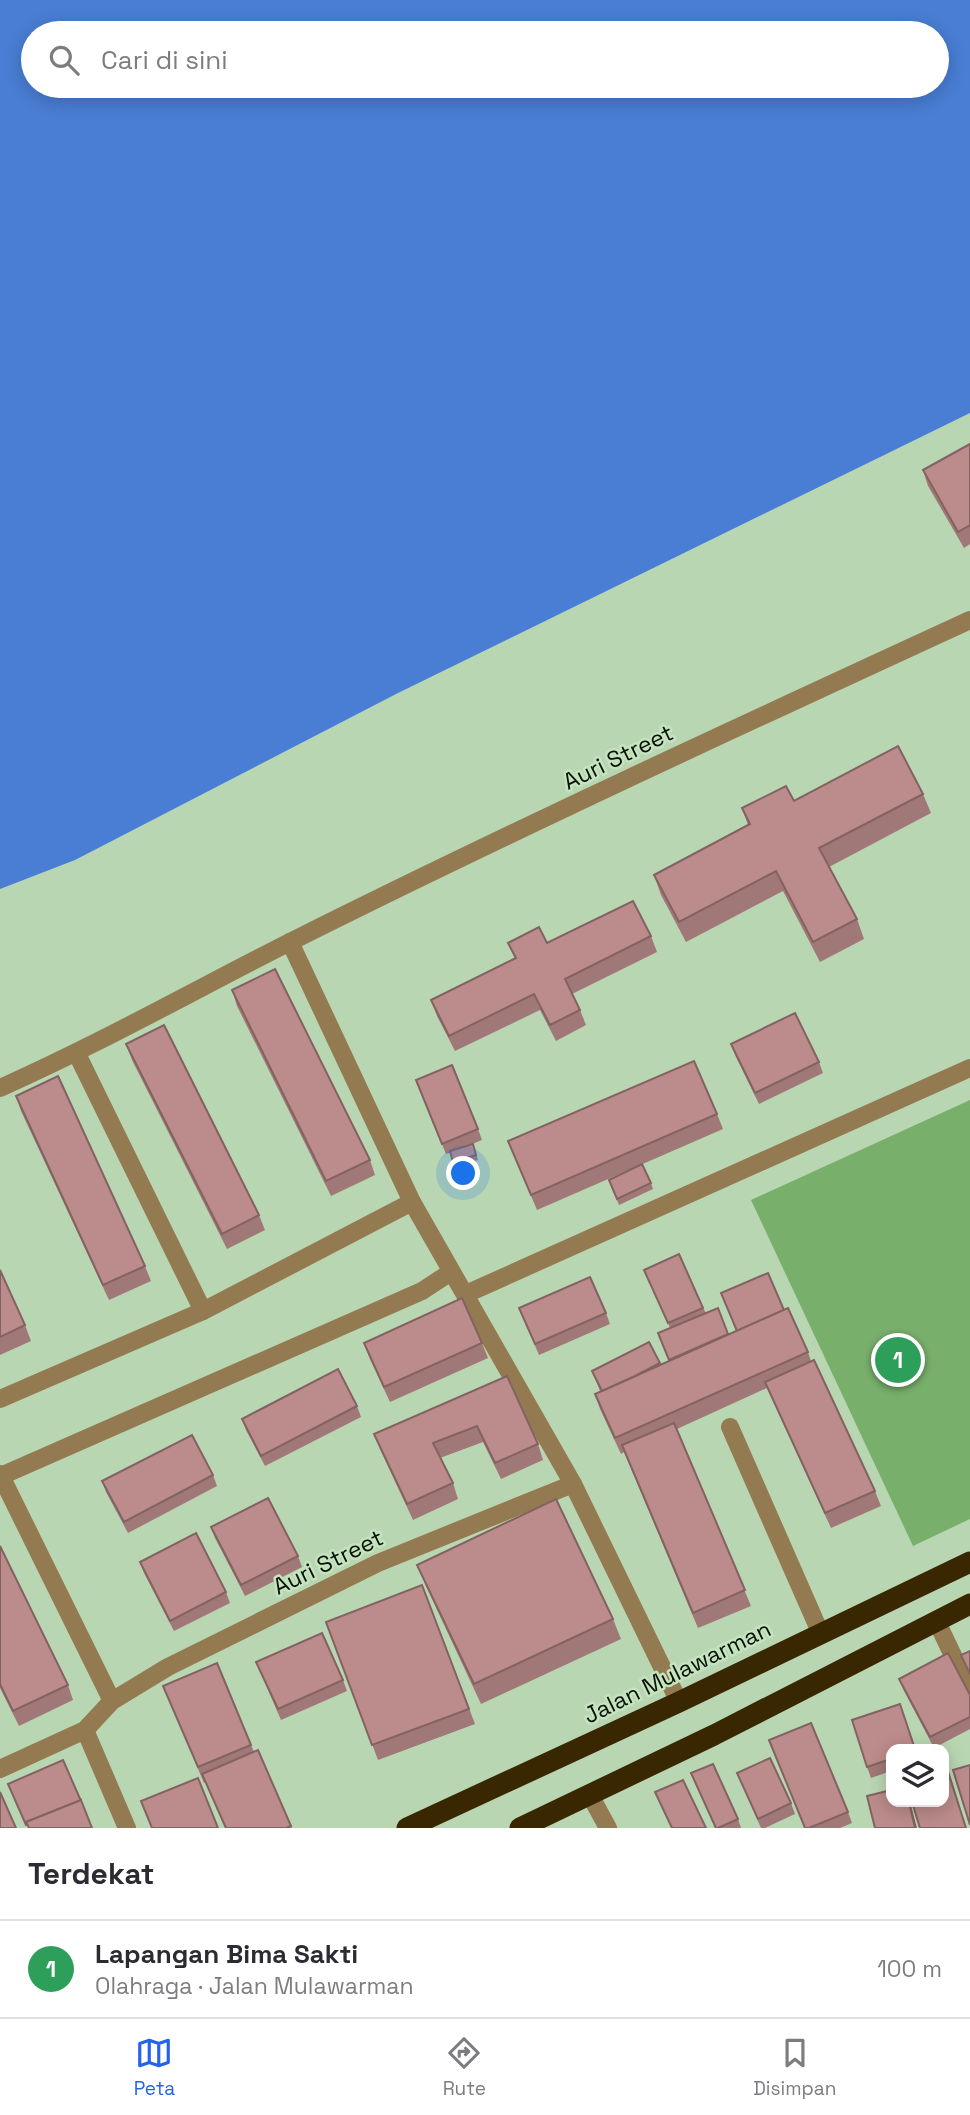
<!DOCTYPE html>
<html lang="id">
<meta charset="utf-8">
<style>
:root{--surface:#fff;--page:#f2f2f3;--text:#2b2b33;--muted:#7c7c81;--line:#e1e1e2;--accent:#2563eb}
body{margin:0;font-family:"Space Grotesk",sans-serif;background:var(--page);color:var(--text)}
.controls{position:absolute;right:21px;bottom:21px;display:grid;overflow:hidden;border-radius:14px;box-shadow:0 4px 18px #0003}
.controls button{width:63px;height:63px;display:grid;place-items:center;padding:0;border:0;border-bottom:2px solid var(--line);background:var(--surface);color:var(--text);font:35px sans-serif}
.you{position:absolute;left:464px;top:1174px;width:24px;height:24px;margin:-18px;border:5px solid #fff;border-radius:50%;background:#1a73e8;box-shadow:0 0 0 10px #1a73e833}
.badge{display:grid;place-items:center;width:46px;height:46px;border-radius:50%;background:var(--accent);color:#fff;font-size:23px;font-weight:700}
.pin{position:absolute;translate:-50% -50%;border:4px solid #fff;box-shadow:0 2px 7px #0006}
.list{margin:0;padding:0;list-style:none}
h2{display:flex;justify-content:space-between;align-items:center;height:91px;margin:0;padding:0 28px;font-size:30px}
h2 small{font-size:23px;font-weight:400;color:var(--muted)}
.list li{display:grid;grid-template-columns:46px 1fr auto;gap:21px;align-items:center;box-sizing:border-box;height:98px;padding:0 28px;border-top:2px solid var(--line)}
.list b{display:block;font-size:26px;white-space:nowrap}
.list p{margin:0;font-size:23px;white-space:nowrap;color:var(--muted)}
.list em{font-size:23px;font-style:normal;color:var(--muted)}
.icon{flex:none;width:38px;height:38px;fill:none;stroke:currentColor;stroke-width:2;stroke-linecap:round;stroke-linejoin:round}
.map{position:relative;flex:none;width:970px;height:1828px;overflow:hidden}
.search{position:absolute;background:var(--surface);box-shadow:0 4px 18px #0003;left:21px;right:21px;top:21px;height:77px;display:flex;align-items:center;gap:18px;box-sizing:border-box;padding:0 24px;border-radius:38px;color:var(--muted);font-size:26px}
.sheet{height:189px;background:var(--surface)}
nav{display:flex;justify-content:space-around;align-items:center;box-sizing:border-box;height:98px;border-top:2px solid var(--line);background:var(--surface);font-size:19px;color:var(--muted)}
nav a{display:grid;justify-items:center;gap:4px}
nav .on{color:var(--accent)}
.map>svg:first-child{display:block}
.green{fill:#78af6b}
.water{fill:#497ed4;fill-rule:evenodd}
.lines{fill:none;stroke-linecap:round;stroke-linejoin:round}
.lane{stroke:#937a51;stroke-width:18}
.street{stroke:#937a51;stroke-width:18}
.highway{stroke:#392702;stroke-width:21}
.wall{fill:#a17878}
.shaded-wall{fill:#836261}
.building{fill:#bb8c8b;stroke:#836261;stroke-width:2}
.labels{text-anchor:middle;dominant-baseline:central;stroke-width:5;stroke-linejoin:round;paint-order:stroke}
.street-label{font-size:23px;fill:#081206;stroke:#c6e3bf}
</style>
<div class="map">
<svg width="970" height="1828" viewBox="0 0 970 1828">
<rect width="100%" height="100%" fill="#b9d6b2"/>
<path class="green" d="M970,1100V1519L913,1546L751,1200Z"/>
<path class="water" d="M0,0H970V413L398,693L75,860L0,889ZM33,33H937V86H33Z"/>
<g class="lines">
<g class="lane">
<path d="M290,942L412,1202L573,1484L679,1702"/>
<path d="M0,1088C99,1044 193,991 290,942C514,830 742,725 970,620"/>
<path d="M466,1294L970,1068"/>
<path d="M0,1399L203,1311L412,1202"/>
<path d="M730,1427L820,1632"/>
<path d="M0,1474L112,1701"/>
<path d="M1,1476L422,1291L451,1272"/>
<path d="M85,1730L127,1828"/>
<path d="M0,1769L85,1730L112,1701L168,1667L378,1563L573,1484"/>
</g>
<g class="street">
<path d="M77,1054L203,1311"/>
<path d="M936,1620L970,1691"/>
<path d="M590,1795L608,1828"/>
</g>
<g class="highway">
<path d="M407,1828L679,1702L970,1562"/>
<path d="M520,1828L714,1735L970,1604"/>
</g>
</g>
<g class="wall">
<path d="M970,444V544L964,548L928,486L923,470Z"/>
<path d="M923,794L931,813L829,867L857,919L864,939L820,962L783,891L686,942L661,895L654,875L748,825L742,808L794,801Z"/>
<path d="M651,936L657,952L572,994L580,1010L586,1025L556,1041L540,1010L455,1051L437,1016L431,1000L515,959L508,943H547Z"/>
<path d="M232,990L370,1160L375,1175L331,1196L237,1006Z"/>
<path d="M126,1044L259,1215L265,1230L227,1249L132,1060Z"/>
<path d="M731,1044L819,1062L823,1073L759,1104L735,1055Z"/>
<path d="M420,1091L478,1129L482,1140L465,1147L473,1144L478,1160L455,1167L450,1153L446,1154Z"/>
<path d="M16,1096L145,1266L151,1281L109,1300L21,1111Z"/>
<path d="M717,1114L723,1129L537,1210L508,1141Z"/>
<path d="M651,1183L653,1189L619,1205L611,1186Z"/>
<path d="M0,1270L25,1325L31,1341L0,1355Z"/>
<path d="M644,1270L703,1308L706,1313L728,1334L736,1331L721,1293L784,1310L808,1352L811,1361L875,1491L881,1506L831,1528L767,1388L677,1429L751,1606L698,1628L624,1452L621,1454L600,1409L595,1394L600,1391L592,1371L649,1342L660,1365L669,1361L658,1333L670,1328Z"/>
<path d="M519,1308L606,1313L610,1324L539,1355Z"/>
<path d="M364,1343H482L488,1358L390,1402L370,1359Z"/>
<path d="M507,1376L538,1444L543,1460L501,1479L483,1442L440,1458L453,1483L458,1499L413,1520L380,1449L374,1434Z"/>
<path d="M357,1406L361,1417L265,1466L246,1430L242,1419Z"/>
<path d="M213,1475L217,1486L128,1533L106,1492L102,1481Z"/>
<path d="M211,1527L298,1556L302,1567L245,1596L215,1538Z"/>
<path d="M0,1546L68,1685L73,1700L19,1726L0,1688Z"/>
<path d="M140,1562L226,1592L230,1603L174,1631L144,1573Z"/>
<path d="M417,1565L613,1619L621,1639L481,1704L425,1584Z"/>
<path d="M422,1585L475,1724L378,1760L326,1622Z"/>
<path d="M256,1662L343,1680L347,1691L281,1720Z"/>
<path d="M217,1663L254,1752L258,1750L292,1828H225L205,1782L204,1783L163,1686Z"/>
<path d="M899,1679L970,1695V1729L934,1748L903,1689Z"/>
<path d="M891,1749V1771L871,1778L867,1767Z"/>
<path d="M691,1773L738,1819L741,1828H715Z"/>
<path d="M737,1773L791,1803L795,1814L765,1828H761Z"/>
<path d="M848,1812L852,1823L840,1828H805Z"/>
</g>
<path class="shaded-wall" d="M909,1802H910L917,1828H915Z"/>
<g class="building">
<path d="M970,444V525L958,532L923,470Z"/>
<path d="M898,746L923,794L819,848L857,919L813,942L776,871L679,922L654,875L750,824L742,808L786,786L794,801Z"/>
<path d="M633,901L651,936L565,979L580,1010L550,1025L534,994L449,1036L431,1000L516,958L508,943L539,927L547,943Z"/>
<path d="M275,969L370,1160L326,1181L232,990Z"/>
<path d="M795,1013L819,1062L755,1093L731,1044Z"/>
<path d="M164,1025L259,1215L222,1234L126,1044Z"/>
<path d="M694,1061L717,1114L531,1195L508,1141Z"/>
<path d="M452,1065L478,1129L442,1144L416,1080Z"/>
<path d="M58,1076L145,1266L103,1285L16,1096Z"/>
<path d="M473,1144L476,1155L453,1162L450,1151Z"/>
<path d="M642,1164L651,1183L617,1199L609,1180Z"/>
<path d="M679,1254L703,1308L668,1323L644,1270Z"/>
<path d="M0,1270L25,1325L0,1337Z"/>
<path d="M768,1273L784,1310L737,1331L721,1293Z"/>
<path d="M590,1277L606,1313L535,1344L519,1308Z"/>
<path d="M462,1298L482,1343L384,1387L364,1343Z"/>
<path d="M718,1308L728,1334L669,1360L658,1333Z"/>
<path d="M788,1308L808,1352L615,1438L595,1394Z"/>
<path d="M649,1342L660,1363L635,1376L602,1391L592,1371Z"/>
<path d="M814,1360L875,1491L825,1513L765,1382Z"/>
<path d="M338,1369L357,1406L261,1456L242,1419Z"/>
<path d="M507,1376L538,1444L495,1463L477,1426L433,1443L453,1483L407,1504L374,1434Z"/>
<path d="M674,1423L745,1590L693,1613L622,1445Z"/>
<path d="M192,1435L213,1475L124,1522L102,1481Z"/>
<path d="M268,1498L298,1556L241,1585L211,1527Z"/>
<path d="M556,1499L613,1619L474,1684L417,1565Z"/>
<path d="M196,1533L226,1592L170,1621L140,1562Z"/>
<path d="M0,1546L68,1685L13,1711L0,1684Z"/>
<path d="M422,1585L469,1709L372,1745L326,1622Z"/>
<path d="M322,1633L343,1680L278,1709L256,1662Z"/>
<path d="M970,1651V1674L961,1655Z"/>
<path d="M948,1653L970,1695V1717L930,1737L899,1679Z"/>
<path d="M217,1663L251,1745L198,1767L163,1686Z"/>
<path d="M900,1704L915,1749H891V1759L867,1767L852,1720Z"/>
<path d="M811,1723L848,1812L809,1828H805L769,1740Z"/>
<path d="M258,1750L291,1826L286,1828H226L202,1774Z"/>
<path d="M770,1758L791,1803L758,1819L737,1773Z"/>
<path d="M944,1759L966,1828H920L912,1802H944Z"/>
<path d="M63,1760L81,1801V1800L26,1822L27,1825H26L8,1784Z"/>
<path d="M713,1764L738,1819L718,1828H716L691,1773Z"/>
<path d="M970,1765V1825L953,1770Z"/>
<path d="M198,1778L218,1828H152L141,1801Z"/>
<path d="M683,1780L706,1828H672L655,1792Z"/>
<path d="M891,1790V1802H909L915,1828H875L867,1796Z"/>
<path d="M0,1792L16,1828H0Z"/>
<path d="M81,1800L92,1828H29L26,1822Z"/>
</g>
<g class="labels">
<g class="street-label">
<text transform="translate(618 757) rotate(-26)">Auri Street</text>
<text transform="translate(328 1562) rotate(-26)">Auri Street</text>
<text transform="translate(677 1672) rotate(-26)">Jalan Mulawarman</text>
</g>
</g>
</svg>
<div class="controls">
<button><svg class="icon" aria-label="layers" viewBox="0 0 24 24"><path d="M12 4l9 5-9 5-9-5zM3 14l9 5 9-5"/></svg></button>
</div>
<div class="you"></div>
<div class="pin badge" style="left:898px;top:1360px;background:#2e9e5b">1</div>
<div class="search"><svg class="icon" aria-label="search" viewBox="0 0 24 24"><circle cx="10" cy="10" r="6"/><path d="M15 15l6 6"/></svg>Cari di sini</div>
</div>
<section class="sheet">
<h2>Terdekat<small></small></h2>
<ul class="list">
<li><span class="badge" style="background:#2e9e5b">1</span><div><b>Lapangan Bima Sakti</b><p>Olahraga · Jalan Mulawarman</p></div><em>100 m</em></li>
</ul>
</section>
<nav>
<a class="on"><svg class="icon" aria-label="map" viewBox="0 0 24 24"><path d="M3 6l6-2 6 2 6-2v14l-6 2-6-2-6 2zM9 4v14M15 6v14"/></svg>Peta</a>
<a><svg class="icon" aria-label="directions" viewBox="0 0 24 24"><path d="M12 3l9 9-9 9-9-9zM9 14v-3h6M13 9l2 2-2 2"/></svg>Rute</a>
<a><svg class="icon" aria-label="saved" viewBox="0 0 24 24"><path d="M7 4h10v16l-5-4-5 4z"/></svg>Disimpan</a>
</nav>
